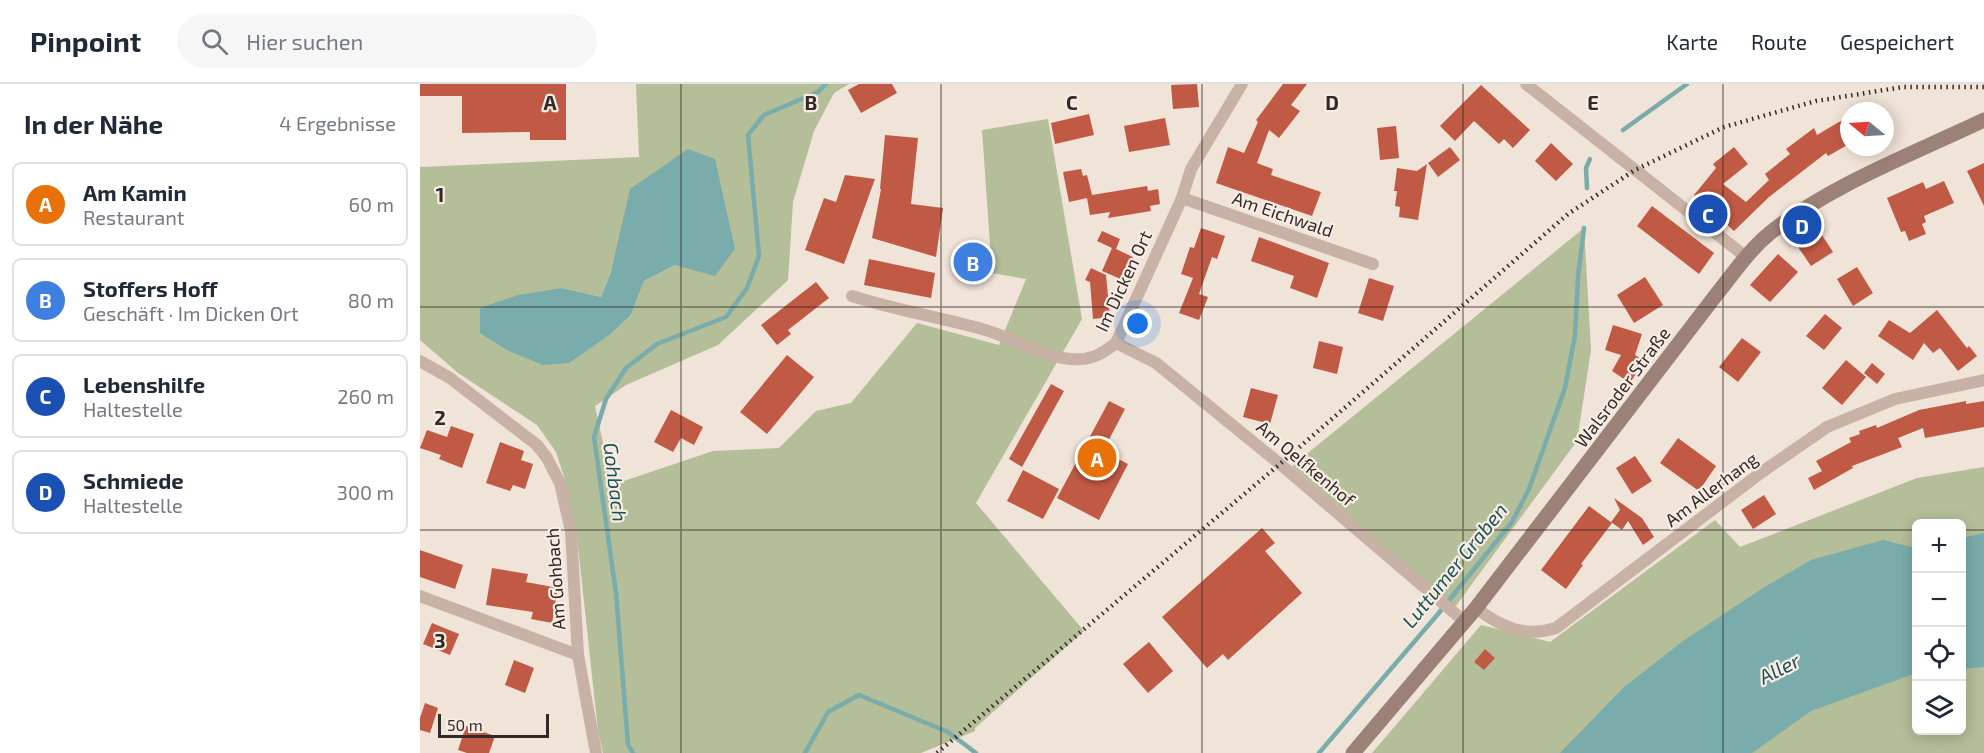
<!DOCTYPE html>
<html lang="de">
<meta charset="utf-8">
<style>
:root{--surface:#fff;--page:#f6f6f7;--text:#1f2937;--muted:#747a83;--line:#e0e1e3;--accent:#b45309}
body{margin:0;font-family:"Exo 2",sans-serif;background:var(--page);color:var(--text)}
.controls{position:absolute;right:18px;bottom:18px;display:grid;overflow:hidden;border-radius:9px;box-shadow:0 3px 15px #0003}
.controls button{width:54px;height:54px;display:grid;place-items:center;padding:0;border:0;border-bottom:2px solid var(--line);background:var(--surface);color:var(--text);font:30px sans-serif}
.compass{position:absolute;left:1420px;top:18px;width:54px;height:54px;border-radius:50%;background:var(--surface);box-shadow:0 3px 15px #0003;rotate:288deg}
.scale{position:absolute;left:18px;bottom:15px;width:111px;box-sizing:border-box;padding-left:6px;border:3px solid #332926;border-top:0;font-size:16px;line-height:21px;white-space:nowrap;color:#332926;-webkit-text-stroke:4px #f8ede4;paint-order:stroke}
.you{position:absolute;left:718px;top:240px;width:21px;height:21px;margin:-15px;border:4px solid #fff;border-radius:50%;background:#1a73e8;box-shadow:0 0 0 9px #1a73e833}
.badge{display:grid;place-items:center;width:39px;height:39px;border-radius:50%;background:var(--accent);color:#fff;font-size:20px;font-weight:700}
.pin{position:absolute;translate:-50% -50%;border:3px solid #fff;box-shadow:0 2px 6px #0006}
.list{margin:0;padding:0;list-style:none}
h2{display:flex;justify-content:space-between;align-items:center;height:78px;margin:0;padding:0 24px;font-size:26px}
h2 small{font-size:20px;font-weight:400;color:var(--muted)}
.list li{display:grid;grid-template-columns:39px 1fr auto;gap:18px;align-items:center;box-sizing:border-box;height:84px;margin:0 12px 12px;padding:0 12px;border:2px solid var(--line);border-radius:9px}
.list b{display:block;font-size:22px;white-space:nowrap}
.list p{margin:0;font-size:20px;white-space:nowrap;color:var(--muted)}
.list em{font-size:20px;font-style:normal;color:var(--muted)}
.icon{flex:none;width:33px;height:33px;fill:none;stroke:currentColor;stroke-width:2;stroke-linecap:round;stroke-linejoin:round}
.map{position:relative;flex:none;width:1564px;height:669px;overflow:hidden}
header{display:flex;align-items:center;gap:36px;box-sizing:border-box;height:84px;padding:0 30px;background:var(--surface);border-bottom:2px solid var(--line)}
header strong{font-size:28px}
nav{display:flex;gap:33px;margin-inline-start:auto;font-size:21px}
.search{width:420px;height:54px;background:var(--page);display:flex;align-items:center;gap:15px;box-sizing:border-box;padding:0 21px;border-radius:33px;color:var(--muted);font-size:22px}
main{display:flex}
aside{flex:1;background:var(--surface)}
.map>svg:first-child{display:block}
.green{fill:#b4be99;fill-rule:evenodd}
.water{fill:#79acaa}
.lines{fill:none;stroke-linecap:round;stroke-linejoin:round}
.stream{stroke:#79acaa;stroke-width:4.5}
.building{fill:#c15a45}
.minor{stroke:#c7b2a5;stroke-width:12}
.secondary{stroke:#9b8177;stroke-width:15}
.rail{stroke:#332926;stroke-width:4.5;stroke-dasharray:1.5 4.5;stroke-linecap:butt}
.grid{fill:none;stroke:#332926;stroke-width:1.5;stroke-opacity:0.55}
.labels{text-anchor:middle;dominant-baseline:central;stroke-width:4.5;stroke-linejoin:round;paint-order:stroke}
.street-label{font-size:18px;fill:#332926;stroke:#f8ede4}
.water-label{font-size:20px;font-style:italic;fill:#1d5352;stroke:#f8ede4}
.grid-label{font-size:20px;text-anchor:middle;font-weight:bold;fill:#332926;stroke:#f8ede4;stroke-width:4.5;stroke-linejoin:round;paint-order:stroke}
</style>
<header>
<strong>Pinpoint</strong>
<div class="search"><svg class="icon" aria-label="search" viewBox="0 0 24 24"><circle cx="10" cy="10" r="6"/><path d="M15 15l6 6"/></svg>Hier suchen</div>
<nav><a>Karte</a><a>Route</a><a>Gespeichert</a></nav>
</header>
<main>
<aside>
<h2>In der Nähe<small>4 Ergebnisse</small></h2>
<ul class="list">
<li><span class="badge" style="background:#e8710a">A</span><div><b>Am Kamin</b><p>Restaurant</p></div><em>60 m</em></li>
<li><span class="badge" style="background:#3f7fe0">B</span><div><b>Stoffers Hoff</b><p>Geschäft · Im Dicken Ort</p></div><em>80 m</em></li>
<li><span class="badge" style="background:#1a4fb4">C</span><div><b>Lebenshilfe</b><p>Haltestelle</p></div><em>260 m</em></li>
<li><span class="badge" style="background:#1a4fb4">D</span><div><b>Schmiede</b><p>Haltestelle</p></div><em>300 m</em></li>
</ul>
</aside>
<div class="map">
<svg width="1564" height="669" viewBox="0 0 1564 669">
<rect width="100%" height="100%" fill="#f0e3d8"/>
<g class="green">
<path d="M216,0H429L414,9L394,47L373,118L368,196L298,261L206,301L175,322L192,401L293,367L359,364L396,327L431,319L497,239L579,261L606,195L572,189L562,46L628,35L662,235L556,419L664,547L555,644V647L501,669H183L178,647L156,444L144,393L136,368L117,341L38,289L0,256V83L219,73ZM315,165L255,181L224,197L211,231L191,250L148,279L142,204L181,213L191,188Z"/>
<path d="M1164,144L1171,266L1157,357L1035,523L872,382Z"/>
<path d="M1564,383V669H952L1061,541L1130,558L1295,436L1320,463L1497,394ZM1496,440H1542V646H1496Z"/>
</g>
<g class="water">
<path d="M268,65L295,75L315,165L295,192L255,181L224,197L211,231L191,250L149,279L123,281L87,266L60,249V224L98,211L142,204L181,213L191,188L210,105Z"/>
<path d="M1564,449V583L1542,585V454Z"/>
<path d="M1463,456L1491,463L1496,462V589L1391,627L1332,669H1140L1203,604L1263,557L1343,504L1391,476Z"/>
</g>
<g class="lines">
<g class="stream">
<path d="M1203,46L1267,0"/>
<path d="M1167,104L1166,84L1170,75"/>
<path d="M213,669L208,660L196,509L174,353L186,315L206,284L237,260L306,233L327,204L339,172L328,51L344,31L398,8L406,0"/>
<path d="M385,669L408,628L439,611L528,648L556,669"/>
<path d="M899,669L1018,530L1092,438L1109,405L1145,304L1155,251L1158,193L1164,144"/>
</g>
</g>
<g class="building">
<path d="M0,0H146V56H110V48L42,49V12H0Z"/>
<path d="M439,0H472L477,9L441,29L428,6Z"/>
<path d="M777,0L779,23L753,25L751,1Z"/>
<path d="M863,0H887L871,21L880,27L859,54L849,46L837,79L853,85L851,91L901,108L892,132L796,99L808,63L824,69L838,38L836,36Z"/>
<path d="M1061,1L1110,46L1093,64L1084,55L1079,60L1054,37L1035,57L1020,42Z"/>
<path d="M669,30L674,51L635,60L631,39Z"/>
<path d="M1429,32V60L1408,72L1406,69L1349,113L1314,147L1274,111L1296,84L1293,80L1314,63L1328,80L1303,100L1326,118L1349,96L1345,90L1370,70L1366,65L1394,44L1397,51Z"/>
<path d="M745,34L750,61L709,68L704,42Z"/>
<path d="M976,42L979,74L960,76L957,44Z"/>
<path d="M465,51L498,54L491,120L523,124L516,173L452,154L461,105H460Z"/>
<path d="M1131,59L1153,80L1136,97L1115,77Z"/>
<path d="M1030,63L1040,76L1018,93L1008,79Z"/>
<path d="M1564,79V122L1547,87Z"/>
<path d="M1007,80L998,136L979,133L980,123L975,122L977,107H974L977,84L997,87Z"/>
<path d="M661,85L663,92L667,91L672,111L727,102L728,107L738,105L740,120L730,122L731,127L713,130L688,134L690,128L670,131L667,114L649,118L643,88Z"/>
<path d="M425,91L455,95L424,180L385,166L404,114L416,118Z"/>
<path d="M1524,97L1534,119L1504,132L1506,138L1502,140L1506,150L1489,157L1485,147L1481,148L1467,114L1503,98L1506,105Z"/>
<path d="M1232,122L1294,169L1279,190L1217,142Z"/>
<path d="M781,144L805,152L797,175L792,173L779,210L788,213L779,236L759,229L773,194L761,190L770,163L774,164Z"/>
<path d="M1398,145L1413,168L1391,182L1376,160Z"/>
<path d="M682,147L700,155L696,165L713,173L703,196L682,187L692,164L677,157Z"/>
<path d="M839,153L909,179L897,214L870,204L874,192L831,177Z"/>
<path d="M546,166L562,167V187L545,186Z"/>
<path d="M1358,170L1378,188L1350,218L1330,201Z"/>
<path d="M449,175L515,189L511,214L444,201Z"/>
<path d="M1437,183L1453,209L1433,222L1417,195Z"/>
<path d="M671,184L686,191L690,233L673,235L670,198L665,196Z"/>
<path d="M1225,193L1243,221L1214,239L1197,211Z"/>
<path d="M949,194L974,202L963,237L938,229Z"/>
<path d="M396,198L409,214L368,246L371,250L357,261L341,241Z"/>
<path d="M1517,226L1547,264L1549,262L1557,272L1538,287L1520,264L1513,269L1504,259L1493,276L1458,252L1469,236L1490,249Z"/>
<path d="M1405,230L1422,244L1404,266L1386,252Z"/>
<path d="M1193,241L1222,250L1215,271L1224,277L1210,299L1192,287L1201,271L1185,266Z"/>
<path d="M1322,254L1341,268L1318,298L1299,283Z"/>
<path d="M899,257L923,263L917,290L893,284Z"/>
<path d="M367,271L394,293L347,350L320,328Z"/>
<path d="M1426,276L1446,293L1422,321L1402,304Z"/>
<path d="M1452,279L1465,290L1457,300L1444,289Z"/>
<path d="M631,300L644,307L602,383L589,375Z"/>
<path d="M831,304L858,311L850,340L823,333Z"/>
<path d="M689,317L705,325L683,367L708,380L679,436L637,414Z"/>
<path d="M1546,317V320L1564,317V343L1505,354L1503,344L1478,354L1482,363L1432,382L1433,384L1394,406L1388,394L1402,387L1396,377L1431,358L1429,354L1440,350L1439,347L1456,341L1457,344L1499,326Z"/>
<path d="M251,326L283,343L274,361L261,354L253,368L234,358Z"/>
<path d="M31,342L54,350L42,384L19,375L21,371L0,364L7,346L27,353Z"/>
<path d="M1258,354L1296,382L1279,407L1240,379Z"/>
<path d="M80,358L104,367L101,376L113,380L105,405L93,401L90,407L66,399Z"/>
<path d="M1215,372L1232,397L1212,410L1196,384Z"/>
<path d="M603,386L639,405L623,435L587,417Z"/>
<path d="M1344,411L1356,430L1333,445L1321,426Z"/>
<path d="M1194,414L1222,434L1234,453L1223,461L1208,437L1202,446L1191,438L1200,426Z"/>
<path d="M1169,422L1192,439L1161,480L1163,481L1146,505L1121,486Z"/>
<path d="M842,444L855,459L845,467L882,509L808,576L803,570L787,584L742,533Z"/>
<path d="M0,466L43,481L35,505L0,493Z"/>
<path d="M72,484L108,490L106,498L138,504L132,539L111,535L113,528L66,521Z"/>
<path d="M12,539L39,550L30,571L3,560Z"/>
<path d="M729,558L753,587L728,609L703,580Z"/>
<path d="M1065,565L1075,574L1064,586L1054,578Z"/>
<path d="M94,576L114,584L105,609L85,601Z"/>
<path d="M5,619L18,624L10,649L0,646V634Z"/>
<path d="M46,642L75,652L69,669H47L38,666Z"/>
</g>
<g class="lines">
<g class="minor">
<path d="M1106,0L1326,173"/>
<path d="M762,114L953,180"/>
<path d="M432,212C475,226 519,233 562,245C592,253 619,272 650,275C669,277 681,271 696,259L762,114L771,85L822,0"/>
<path d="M696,259L736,279L860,380L1045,538"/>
<path d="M0,277L30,294L117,361L127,374L140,399L151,447L158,571L176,669"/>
<path d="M0,512L158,571"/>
<path d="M1056,524C1081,543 1105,554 1136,544L1342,388L1407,343L1475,315L1564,296"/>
</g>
<path class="secondary" d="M933,669L1056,524L1296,211C1313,190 1329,166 1350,149C1410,101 1495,69 1564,36"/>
<path class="rail" d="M517,669L860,380L1148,130L1215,86L1304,43L1396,17L1483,3H1564"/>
</g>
<path class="grid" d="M261,0V669M521,0V669M782,0V669M1043,0V669M1303,0V669M0,223H1564M0,446H1496M1542,446H1564"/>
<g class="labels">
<g class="street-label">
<text transform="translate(863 130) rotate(19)">Am Eichwald</text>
<text transform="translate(703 197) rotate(-65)">Im Dicken Ort</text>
<text transform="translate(1202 303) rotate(-53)">Walsroder Straße</text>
<text transform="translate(886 379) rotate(40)">Am Oelfkenhof</text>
<text transform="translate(1291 405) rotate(-37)">Am Allerhang</text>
<text transform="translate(135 495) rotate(-94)">Am Gohbach</text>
</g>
<g class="water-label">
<text transform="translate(196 398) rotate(83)">Gohbach</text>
<text transform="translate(1034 481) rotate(-51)">Luttumer Graben</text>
<text transform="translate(1359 584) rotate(-27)">Aller</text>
</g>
</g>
<g class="grid-label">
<text x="130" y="26">A</text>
<text x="391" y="26">B</text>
<text x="652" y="26">C</text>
<text x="912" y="26">D</text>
<text x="1173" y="26">E</text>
<text x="20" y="118">1</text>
<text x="20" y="341">2</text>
<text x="20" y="564">3</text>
</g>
</svg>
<div class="controls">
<button>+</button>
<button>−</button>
<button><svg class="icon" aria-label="locate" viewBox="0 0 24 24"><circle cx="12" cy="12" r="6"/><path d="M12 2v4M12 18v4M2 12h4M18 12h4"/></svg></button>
<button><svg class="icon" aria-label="layers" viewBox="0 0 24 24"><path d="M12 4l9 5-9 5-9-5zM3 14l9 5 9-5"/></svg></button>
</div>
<svg class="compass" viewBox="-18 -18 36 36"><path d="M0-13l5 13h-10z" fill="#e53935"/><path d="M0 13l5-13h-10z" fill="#747a83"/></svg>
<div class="scale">50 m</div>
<div class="you"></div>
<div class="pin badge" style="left:677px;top:374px;background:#e8710a">A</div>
<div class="pin badge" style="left:553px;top:178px;background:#3f7fe0">B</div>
<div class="pin badge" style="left:1288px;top:130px;background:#1a4fb4">C</div>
<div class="pin badge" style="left:1382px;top:141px;background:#1a4fb4">D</div>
</div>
</main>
